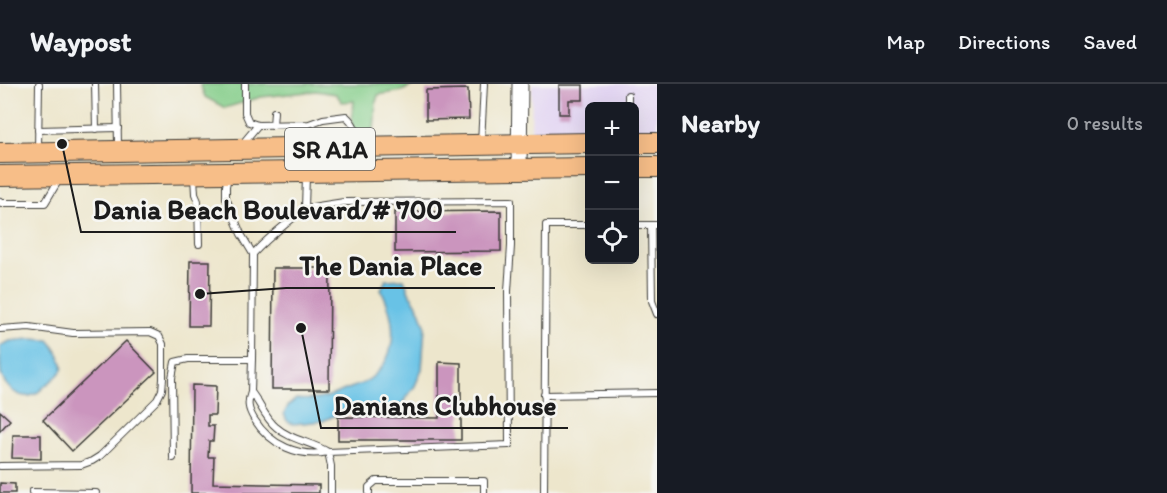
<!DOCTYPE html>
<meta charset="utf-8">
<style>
:root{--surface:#171b24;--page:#242831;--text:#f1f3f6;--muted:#9ea1a6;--line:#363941}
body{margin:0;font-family:Itim,sans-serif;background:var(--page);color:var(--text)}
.controls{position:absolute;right:18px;top:18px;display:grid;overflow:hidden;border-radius:9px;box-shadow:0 6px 24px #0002}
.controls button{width:54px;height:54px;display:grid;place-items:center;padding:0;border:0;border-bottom:2px solid var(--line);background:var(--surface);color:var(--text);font:30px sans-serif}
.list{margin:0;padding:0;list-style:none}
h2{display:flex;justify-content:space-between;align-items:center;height:78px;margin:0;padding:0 24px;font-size:26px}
h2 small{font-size:20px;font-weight:400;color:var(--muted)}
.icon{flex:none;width:33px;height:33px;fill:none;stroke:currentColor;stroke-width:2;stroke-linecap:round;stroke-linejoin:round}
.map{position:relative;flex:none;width:657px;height:409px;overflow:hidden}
header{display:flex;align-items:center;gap:36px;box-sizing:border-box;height:84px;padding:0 30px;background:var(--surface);border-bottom:2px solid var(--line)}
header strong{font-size:28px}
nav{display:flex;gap:33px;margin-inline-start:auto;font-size:21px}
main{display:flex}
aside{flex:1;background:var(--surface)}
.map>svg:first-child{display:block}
.built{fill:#e2d4f3}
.green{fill:#84cd89;stroke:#507452;stroke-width:1.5}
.water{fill:#68c2e6;stroke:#426f81;stroke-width:1.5}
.building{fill:#cb95be}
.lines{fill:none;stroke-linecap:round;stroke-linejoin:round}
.service-casing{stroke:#3b3a36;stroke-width:8}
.tertiary-casing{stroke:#3b3a36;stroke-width:17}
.primary-casing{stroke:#3b3a36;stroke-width:22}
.service{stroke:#fff;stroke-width:6}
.tertiary{stroke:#fff;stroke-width:15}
.primary{stroke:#f7be88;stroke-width:20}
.labels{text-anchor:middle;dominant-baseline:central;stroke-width:5;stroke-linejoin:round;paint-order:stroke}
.shield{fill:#f6f6f2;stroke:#5d5d5c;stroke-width:1.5}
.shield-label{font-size:24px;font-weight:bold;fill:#1c1c1c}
.leader{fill:none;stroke:#1c1c1c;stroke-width:2}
.callout-dot{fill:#1c1c1c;stroke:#f6f6f2;stroke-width:2}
.callout-label{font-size:27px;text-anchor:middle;font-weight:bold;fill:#1c1c1c;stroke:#f6f6f2;stroke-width:5;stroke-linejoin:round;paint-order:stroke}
</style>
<header>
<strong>Waypost</strong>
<nav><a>Map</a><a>Directions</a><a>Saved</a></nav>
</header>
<main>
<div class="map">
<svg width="657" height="409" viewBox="0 0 657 409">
<rect width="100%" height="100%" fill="#f6f6f2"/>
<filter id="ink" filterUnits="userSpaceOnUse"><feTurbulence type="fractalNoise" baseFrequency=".0167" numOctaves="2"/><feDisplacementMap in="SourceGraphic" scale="12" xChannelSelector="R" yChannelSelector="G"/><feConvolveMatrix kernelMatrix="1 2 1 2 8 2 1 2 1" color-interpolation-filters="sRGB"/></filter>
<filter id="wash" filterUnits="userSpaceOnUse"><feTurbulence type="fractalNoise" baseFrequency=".008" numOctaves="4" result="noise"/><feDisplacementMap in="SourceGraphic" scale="24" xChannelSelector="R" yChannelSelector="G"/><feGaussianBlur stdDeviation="1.35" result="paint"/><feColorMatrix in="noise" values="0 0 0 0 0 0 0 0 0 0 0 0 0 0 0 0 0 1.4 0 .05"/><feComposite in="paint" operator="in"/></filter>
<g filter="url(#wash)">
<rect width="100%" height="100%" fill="#ede6cc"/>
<path class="built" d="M532,0H657V48L635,49L634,22H590L589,49L531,50Z"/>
<path class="green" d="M200,0H415L402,7L378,11L376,18L374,46L351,47L354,17L342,18L336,10L316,7L261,13L225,24L205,13Z"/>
<g class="water">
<path d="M404,195L409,208L420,226L425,241L422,285L415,302L401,321L388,325L346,326L323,337L293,340L287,337L284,330L288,322L296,315C317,317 326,314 345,306C352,303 361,301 367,297C400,274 397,238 381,205L386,196Z"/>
<path d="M30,255L49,256C54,261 65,280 62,286C59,292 50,298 45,302C41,306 38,309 33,311C19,316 5,303 1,290C0,281 0,271 0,262L10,257Z"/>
</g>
<g id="blocks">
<g class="building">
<path d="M559,1H583V16H569V30H559Z"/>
<path d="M468,5L469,35L426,36V6Z"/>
<path d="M501,127V167L395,168V128Z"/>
<path d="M190,177H210L209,242H189Z"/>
<path d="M273,184H330L329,305H272Z"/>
<path d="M126,257L156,288L72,367L43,336Z"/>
<path d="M439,278L461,279V356H338V333L439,334Z"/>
<path d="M192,301L216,302L215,331H208V342H214L213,357H209L208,373H214L213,399L319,401V409H191Z"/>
<path d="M0,327L10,336L0,347Z"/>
<path d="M13,351H41V375L12,374Z"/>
<path d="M0,399L15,400V409H0Z"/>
</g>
</g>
</g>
<g filter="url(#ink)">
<use href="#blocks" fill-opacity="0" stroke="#3b3a36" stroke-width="1.5"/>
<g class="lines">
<defs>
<g id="service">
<path d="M95,0L96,45"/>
<path d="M117,0L118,63"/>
<path d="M245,0V29L249,38L258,41L309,40L323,35L346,32C356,41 356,47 358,60"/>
<path d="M628,11V22"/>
<path d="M273,41L274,28"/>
<path d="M38,46L118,44"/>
<path d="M243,59L258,41"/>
<path d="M481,59L484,0"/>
<path d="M38,65L39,0"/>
<path d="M194,93L195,110L198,117L199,160"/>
<path d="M228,93L226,102V114L241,150L253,170L252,275"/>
<path d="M0,118L1,119H45L60,94"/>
<path d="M305,124L344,118L511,117V162L508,207L509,361L328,368C299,374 270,361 254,335C248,325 247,319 251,308C260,319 265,334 276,343C290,356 312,358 328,368L331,382V409"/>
<path d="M634,141H657"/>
<path d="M651,141L652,217L657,230"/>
<path d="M253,170C269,152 288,139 305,124L306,92"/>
<path d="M0,245L29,243L73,249L150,248L159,252L163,260V295L162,306L157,316L100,372L92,377L81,381L0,382"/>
<path d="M544,311L657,309"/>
<path d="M173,374L172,294L175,278L188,275H252L251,308"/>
<path d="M32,408L96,409"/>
<path d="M369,409V403L376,397H484V409"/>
<path d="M544,409L546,141H590"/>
</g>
<path id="tertiary" d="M519,84L520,0"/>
<g id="primary">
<path d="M634,59H657"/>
<path d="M0,69L590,59"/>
<path d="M634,83H657"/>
<path d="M0,92L590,84"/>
</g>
</defs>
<use href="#service" class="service-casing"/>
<use href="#tertiary" class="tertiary-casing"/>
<use href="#primary" class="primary-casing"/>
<use href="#service" class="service"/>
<use href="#tertiary" class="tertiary"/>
<use href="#primary" class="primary"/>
</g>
</g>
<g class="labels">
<rect class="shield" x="285" y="44" width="90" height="42" rx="4.5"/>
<g class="shield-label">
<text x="330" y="65">SR A1A</text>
</g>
</g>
<path class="leader" d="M62 60L81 148H456M200 210L286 204H495M301 244L321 344H568"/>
<g class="callout-dot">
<circle cx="62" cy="60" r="6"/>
<circle cx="200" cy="210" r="6"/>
<circle cx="301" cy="244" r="6"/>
</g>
<g class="callout-label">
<text x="268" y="135">Dania Beach Boulevard/# 700</text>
<text x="391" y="191">The Dania Place</text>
<text x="445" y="331">Danians Clubhouse</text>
</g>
</svg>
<div class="controls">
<button>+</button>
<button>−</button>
<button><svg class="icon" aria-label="locate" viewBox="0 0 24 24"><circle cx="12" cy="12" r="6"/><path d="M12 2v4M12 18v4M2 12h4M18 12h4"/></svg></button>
</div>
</div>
<aside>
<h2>Nearby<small>0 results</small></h2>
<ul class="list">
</ul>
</aside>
</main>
